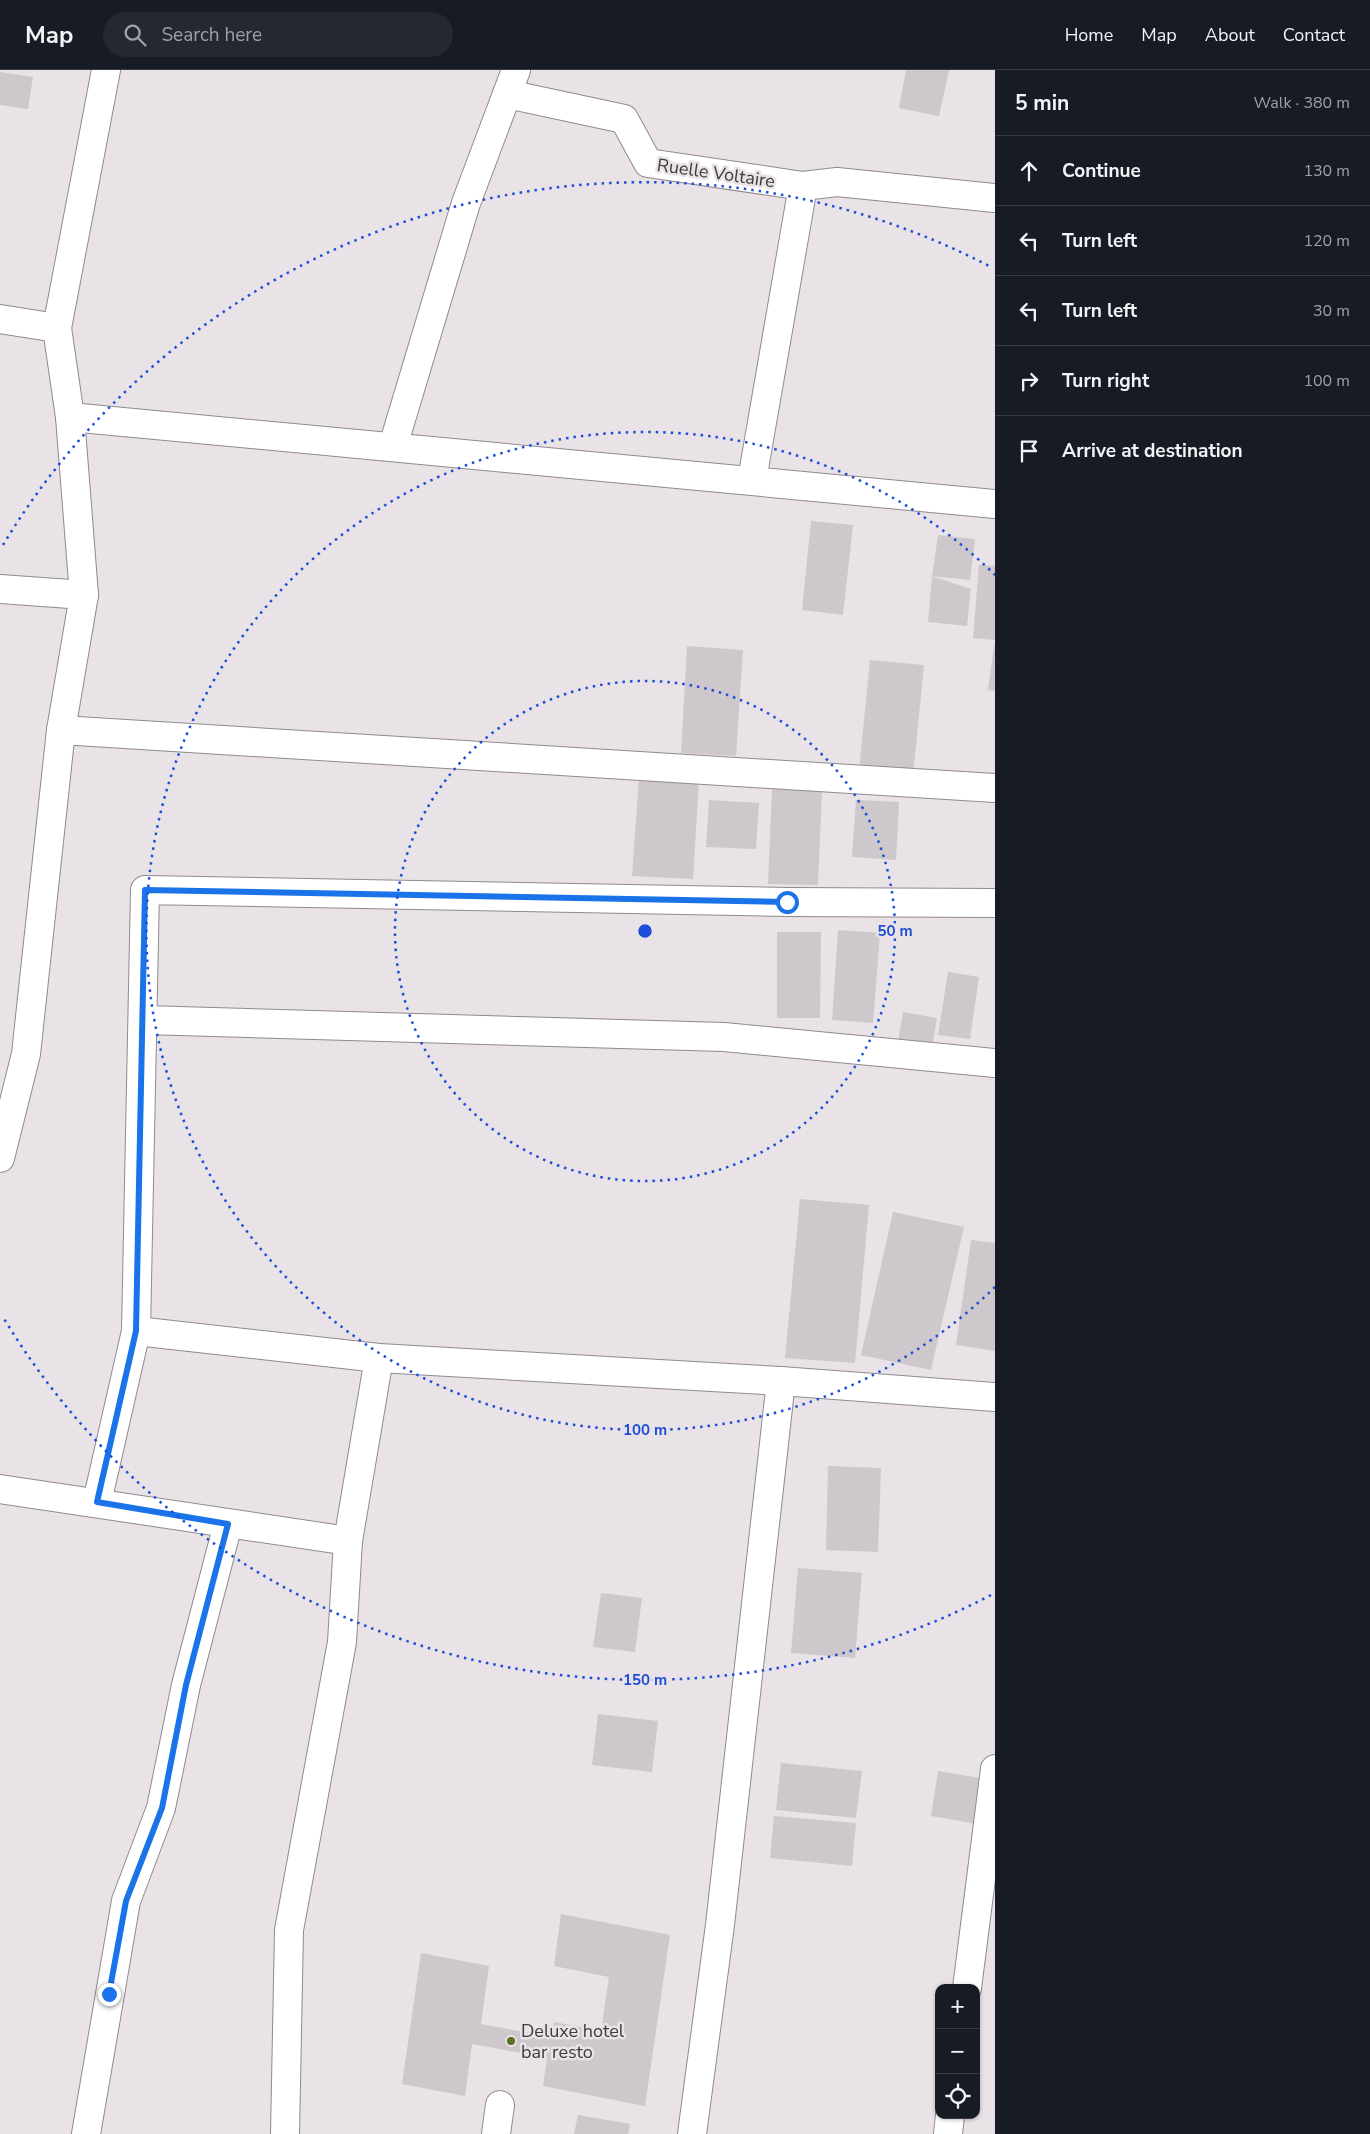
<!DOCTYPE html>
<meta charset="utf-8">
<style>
:root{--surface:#171b24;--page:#242831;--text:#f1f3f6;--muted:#9ea1a6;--line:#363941}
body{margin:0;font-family:"Nunito Sans",sans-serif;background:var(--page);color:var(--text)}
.controls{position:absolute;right:15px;bottom:15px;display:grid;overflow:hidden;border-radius:10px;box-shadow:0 1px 4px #0004}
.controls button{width:45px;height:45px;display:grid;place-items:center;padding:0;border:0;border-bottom:1px solid var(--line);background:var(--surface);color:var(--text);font:25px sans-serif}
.stop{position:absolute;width:15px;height:15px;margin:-11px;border:4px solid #1a73e8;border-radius:50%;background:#fff}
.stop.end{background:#1a73e8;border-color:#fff;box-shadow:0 1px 5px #0008}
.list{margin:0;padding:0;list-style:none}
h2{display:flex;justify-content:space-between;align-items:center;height:65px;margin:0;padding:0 20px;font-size:21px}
h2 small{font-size:16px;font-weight:400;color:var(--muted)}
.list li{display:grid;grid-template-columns:32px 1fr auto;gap:15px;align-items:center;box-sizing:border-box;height:70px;padding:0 20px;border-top:1px solid var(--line)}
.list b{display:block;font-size:19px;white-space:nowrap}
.list em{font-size:16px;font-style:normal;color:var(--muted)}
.icon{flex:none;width:28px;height:28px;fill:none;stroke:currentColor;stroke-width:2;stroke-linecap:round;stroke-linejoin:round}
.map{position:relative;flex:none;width:995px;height:2064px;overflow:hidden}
header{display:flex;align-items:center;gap:30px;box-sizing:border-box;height:70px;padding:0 25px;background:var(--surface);border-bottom:1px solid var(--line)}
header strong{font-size:24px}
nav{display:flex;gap:28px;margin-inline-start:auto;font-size:18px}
.search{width:350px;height:45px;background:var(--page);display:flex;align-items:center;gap:12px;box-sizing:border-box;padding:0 18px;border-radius:28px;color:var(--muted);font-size:19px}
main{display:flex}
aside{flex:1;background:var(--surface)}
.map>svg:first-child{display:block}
.building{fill:#cec7cc}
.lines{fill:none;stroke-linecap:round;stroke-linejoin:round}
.minor-casing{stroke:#908a8e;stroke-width:30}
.minor{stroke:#fff;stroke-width:28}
.route{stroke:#1a73e8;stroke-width:6}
.ring{fill:none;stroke:#1d4ed8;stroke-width:2.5;stroke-dasharray:2.5 5}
.poi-dot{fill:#587327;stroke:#e9e2e7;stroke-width:2}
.labels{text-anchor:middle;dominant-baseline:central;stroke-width:5;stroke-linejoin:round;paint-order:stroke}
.street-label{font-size:18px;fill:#3e3b3d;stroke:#e9e2e7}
.poi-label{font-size:18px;fill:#3e3b3d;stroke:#e9e2e7;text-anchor:start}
.centre{fill:#1d4ed8;stroke:#e9e2e7;stroke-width:2.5}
.ring-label{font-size:15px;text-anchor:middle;font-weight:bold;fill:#1d4ed8;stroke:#e9e2e7;stroke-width:5;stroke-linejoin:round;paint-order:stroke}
</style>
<header>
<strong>Map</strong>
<div class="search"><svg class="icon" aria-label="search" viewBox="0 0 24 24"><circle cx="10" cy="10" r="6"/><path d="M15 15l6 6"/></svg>Search here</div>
<nav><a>Home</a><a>Map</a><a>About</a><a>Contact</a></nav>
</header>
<main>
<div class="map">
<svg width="995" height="2064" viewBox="0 0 995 2064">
<rect width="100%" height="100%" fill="#e9e2e7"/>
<g class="building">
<path d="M906,0H949L939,46L899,38Z"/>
<path d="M0,2L33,7L28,39L0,35Z"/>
<path d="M811,451L853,455L843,545L802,540Z"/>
<path d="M938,465L975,469L970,510L932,506Z"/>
<path d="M979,495L995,496V570L973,568Z"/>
<path d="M932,506L971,519L967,556L928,552Z"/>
<path d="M687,576L743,580L736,686L681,683Z"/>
<path d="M994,576H995V621L988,620Z"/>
<path d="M870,590L924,595L913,705L859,700Z"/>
<path d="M639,707L699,710L693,809L632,806Z"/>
<path d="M772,719L822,721L818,815L768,814Z"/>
<path d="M709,730L759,733L756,779L706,777Z"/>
<path d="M856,730L899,732L896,790L852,787Z"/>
<path d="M838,860L880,863L873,953L832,950Z"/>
<path d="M777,862H821L820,948H777Z"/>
<path d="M948,902L979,907L970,969L938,965Z"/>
<path d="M903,942L937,948L932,978L898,972Z"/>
<path d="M800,1129L869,1135L855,1293L785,1288Z"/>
<path d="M893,1142L964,1157L931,1300L861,1285Z"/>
<path d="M971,1170L995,1173V1281L956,1275Z"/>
<path d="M828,1396L881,1398L878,1482L826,1480Z"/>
<path d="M798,1498L862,1503L855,1588L791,1583Z"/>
<path d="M601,1523L642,1528L635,1582L593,1577Z"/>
<path d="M598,1644L658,1651L652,1702L592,1695Z"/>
<path d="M781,1693L862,1701L856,1748L776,1740Z"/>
<path d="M938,1701L986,1709L978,1754L931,1746Z"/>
<path d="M774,1746L856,1753L852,1796L770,1788Z"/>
<path d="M561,1844L670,1865L645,2036L543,2016L547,1988L472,1974L465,2026L402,2014L421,1883L489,1896L481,1954L551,1967L554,1952L601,1961L609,1907L554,1896Z"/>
<path d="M578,2045L630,2054L628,2064H574Z"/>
</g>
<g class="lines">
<defs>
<g id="minor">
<path d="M507,24L624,49L648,93L803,116"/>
<path d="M0,249L57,258L70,347L84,525L61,660L26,984L0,1088"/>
<path d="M57,258L106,0"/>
<path d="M70,347L995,434"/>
<path d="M393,376L466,133L516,0"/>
<path d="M752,410L803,116L837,112L995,128"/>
<path d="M0,519L84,525"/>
<path d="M61,660L995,718"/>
<path d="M144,950L724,967L995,993"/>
<path d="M136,1261L379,1288L781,1311L995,1327"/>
<path d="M0,1419L348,1471"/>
<path d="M97,1432L136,1261L145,820L787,832L995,833"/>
<path d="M967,1918L995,1699"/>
<path d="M86,2064L126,1831L161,1738L186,1615L228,1454"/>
<path d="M285,2064L289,1860L342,1572L348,1471L379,1288"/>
<path d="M496,2064L500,2035"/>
<path d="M692,2064L720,1855L781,1311"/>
<path d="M948,2064L950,2045"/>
</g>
</defs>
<use href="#minor" class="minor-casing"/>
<use href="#minor" class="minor"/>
</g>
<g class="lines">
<path class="route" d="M109,1924L126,1831L162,1738L186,1615L228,1454L97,1432L136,1261L145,820L787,832"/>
</g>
<g class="ring">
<circle cx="645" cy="861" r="250"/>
<path d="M995 1217A499 499 0 1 1 995 505"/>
<path d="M991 1525A749 749 0 0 1 3 1247M3 475A749 749 0 0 1 991 197"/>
</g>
<circle class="poi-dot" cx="511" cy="1971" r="5"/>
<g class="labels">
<g class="street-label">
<text transform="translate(716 103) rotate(8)">Ruelle Voltaire</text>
</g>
<g class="poi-label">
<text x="521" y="1961">Deluxe hotel<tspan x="521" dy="21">bar resto</tspan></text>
</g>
</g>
<circle cx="645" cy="861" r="8" class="centre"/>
<g class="ring-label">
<text x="895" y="866">50 m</text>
<text x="645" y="1365">100 m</text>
<text x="645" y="1615">150 m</text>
</g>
</svg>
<div class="controls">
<button>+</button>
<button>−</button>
<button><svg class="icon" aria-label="locate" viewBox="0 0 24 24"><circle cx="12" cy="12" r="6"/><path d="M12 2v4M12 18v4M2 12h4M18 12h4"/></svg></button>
</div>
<div class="stop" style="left:787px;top:832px"></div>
<div class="stop end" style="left:109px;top:1924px"></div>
</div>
<aside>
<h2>5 min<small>Walk · 380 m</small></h2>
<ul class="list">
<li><svg class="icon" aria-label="ahead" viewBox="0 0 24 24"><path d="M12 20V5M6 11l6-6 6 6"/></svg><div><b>Continue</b></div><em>130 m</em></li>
<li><svg class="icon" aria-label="left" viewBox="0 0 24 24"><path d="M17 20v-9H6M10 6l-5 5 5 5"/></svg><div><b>Turn left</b></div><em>120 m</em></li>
<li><svg class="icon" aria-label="left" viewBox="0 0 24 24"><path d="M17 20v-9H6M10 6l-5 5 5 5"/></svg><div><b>Turn left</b></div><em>30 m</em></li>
<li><svg class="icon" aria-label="right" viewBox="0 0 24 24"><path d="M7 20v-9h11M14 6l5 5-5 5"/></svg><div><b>Turn right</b></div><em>100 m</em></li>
<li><svg class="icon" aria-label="arrive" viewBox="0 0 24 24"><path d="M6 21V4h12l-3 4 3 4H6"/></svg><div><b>Arrive at destination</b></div></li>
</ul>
</aside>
</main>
